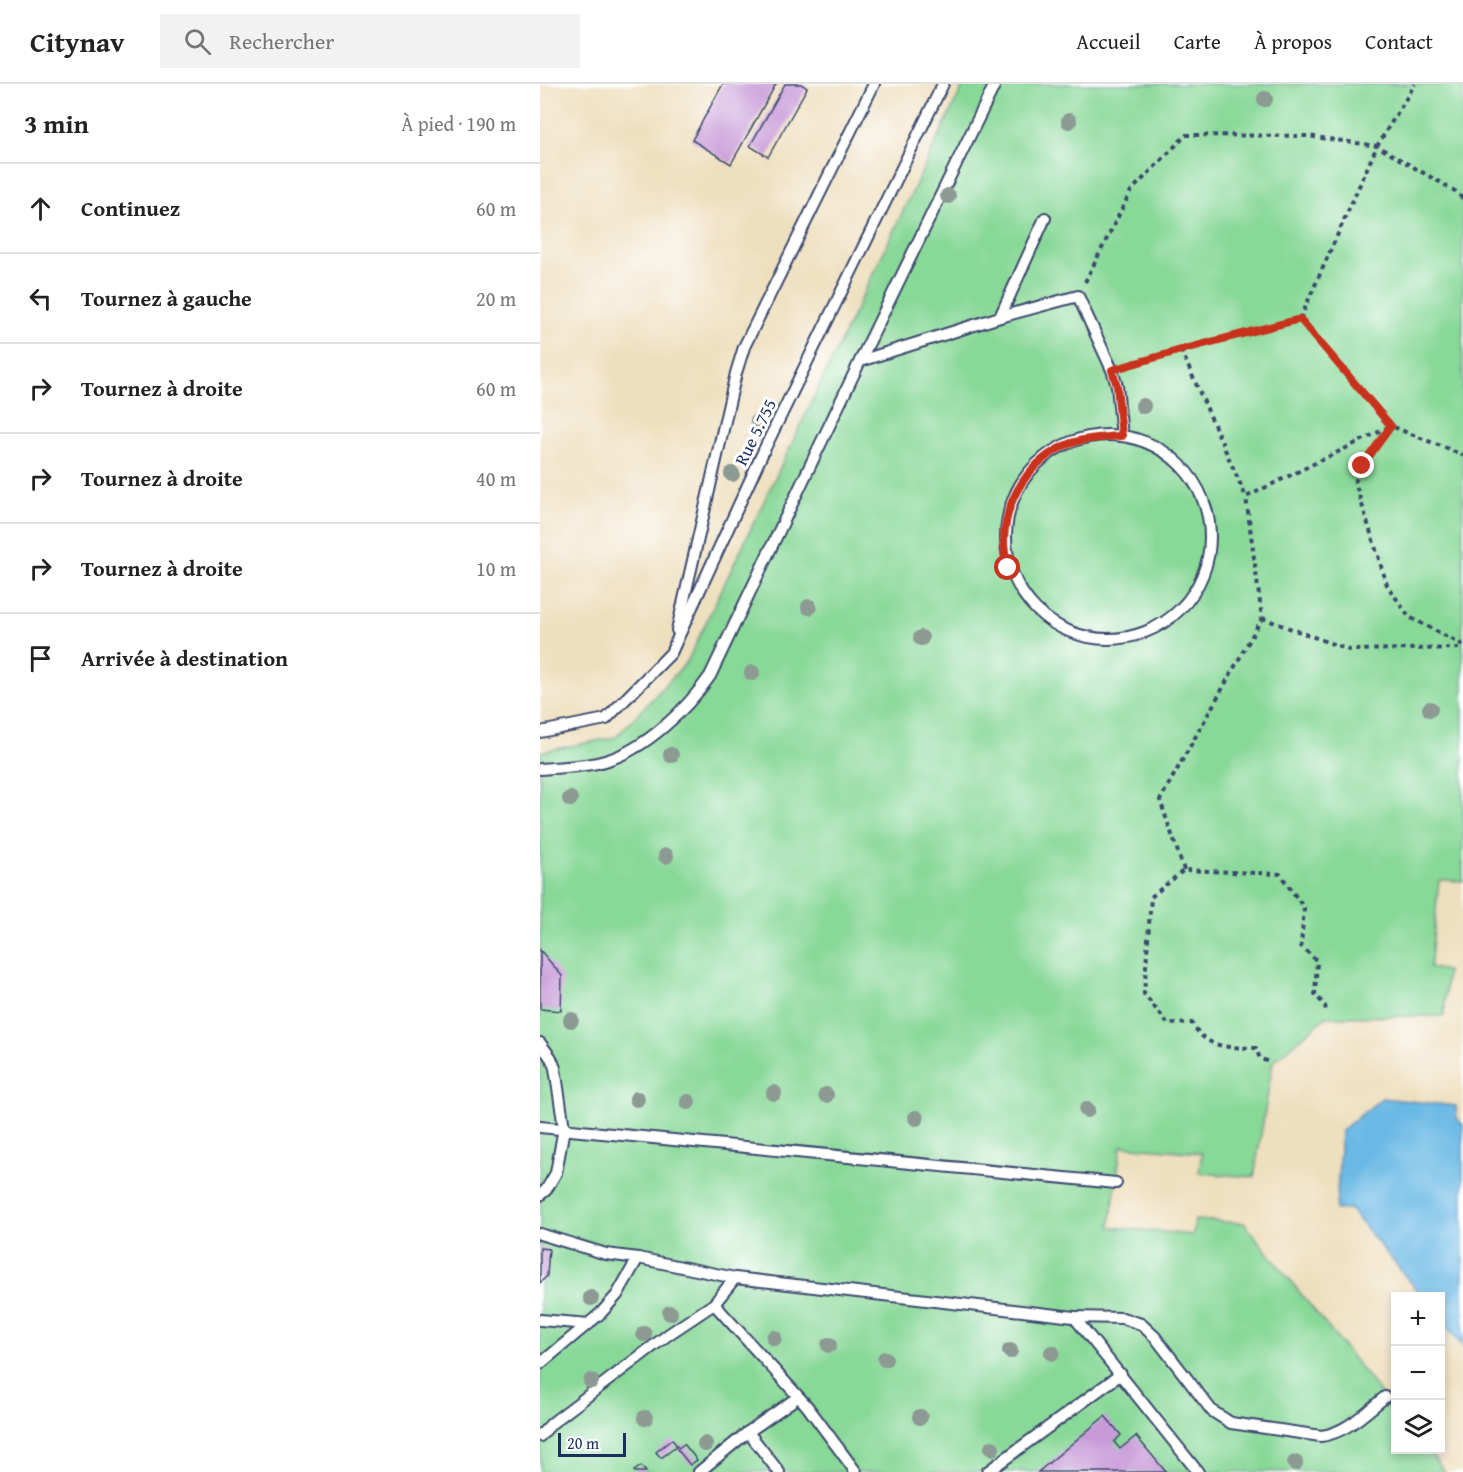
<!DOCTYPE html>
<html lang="fr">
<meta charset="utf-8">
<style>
:root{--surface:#fff;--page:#f2f2f2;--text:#222;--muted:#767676;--line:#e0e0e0}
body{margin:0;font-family:"Gentium Book Plus",serif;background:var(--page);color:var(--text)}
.controls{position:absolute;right:18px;bottom:18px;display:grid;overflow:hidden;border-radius:0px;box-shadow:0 3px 9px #0003}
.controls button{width:54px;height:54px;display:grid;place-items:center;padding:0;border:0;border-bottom:2px solid var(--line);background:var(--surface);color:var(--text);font:30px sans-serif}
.scale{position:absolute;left:18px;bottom:15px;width:68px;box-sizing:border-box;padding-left:6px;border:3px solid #1b2f5e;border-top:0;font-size:16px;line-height:21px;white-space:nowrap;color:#1b2f5e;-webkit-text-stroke:4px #fff;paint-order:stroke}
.stop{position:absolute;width:18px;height:18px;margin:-14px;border:4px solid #c8321e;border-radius:50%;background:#fff}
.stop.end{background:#c8321e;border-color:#fff;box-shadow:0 2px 6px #0008}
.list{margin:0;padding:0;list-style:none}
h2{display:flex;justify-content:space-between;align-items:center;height:78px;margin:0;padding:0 24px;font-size:26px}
h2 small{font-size:20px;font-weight:400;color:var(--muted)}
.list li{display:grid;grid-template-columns:39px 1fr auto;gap:18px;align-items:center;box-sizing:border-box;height:90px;padding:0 24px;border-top:2px solid var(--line)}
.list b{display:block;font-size:22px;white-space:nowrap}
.list em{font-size:20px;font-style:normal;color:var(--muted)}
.icon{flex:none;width:33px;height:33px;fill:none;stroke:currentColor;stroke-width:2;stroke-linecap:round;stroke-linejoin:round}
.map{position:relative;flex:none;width:923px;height:1388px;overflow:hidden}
header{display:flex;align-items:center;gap:36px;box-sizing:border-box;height:84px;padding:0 30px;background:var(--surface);border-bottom:2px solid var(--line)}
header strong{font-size:28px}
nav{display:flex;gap:33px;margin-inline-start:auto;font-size:21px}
.search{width:420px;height:54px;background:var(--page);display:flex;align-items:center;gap:15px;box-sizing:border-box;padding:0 21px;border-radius:0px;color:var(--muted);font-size:22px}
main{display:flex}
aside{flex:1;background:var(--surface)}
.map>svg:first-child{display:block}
.green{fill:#88d898;stroke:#52847b;stroke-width:1.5}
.water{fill:#6ab9e5;stroke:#4274a2;stroke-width:1.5}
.building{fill:#c89ad8}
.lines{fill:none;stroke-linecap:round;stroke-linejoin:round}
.lane-casing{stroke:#3b496c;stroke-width:14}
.path{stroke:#3b496c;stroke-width:4;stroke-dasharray:4.5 4.5;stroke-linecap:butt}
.lane{stroke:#fff;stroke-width:10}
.tree{fill:#8c9a93}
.route{stroke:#c8321e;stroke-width:8}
.labels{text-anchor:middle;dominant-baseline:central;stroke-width:6;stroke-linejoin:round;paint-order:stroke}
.street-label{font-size:18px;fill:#1b2f5e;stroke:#fff}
</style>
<header>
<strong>Citynav</strong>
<div class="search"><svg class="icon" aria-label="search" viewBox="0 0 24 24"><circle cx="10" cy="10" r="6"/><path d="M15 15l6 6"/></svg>Rechercher</div>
<nav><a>Accueil</a><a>Carte</a><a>À propos</a><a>Contact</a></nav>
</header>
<main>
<aside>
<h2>3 min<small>À pied · 190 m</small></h2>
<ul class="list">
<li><svg class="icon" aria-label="ahead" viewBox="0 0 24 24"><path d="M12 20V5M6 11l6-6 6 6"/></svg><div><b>Continuez</b></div><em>60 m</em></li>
<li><svg class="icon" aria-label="left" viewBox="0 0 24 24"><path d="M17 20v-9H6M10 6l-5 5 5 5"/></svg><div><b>Tournez à gauche</b></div><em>20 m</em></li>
<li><svg class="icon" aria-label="right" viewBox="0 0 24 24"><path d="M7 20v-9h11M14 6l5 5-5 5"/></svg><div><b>Tournez à droite</b></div><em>60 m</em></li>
<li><svg class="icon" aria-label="right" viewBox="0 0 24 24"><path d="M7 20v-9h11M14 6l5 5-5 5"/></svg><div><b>Tournez à droite</b></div><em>40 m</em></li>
<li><svg class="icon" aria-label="right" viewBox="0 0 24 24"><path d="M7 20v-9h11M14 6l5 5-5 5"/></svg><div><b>Tournez à droite</b></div><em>10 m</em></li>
<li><svg class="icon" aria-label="arrive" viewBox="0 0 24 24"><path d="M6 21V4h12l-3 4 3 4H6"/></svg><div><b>Arrivée à destination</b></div></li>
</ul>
</aside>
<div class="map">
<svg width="923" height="1388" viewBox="0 0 923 1388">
<rect width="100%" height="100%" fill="#fff"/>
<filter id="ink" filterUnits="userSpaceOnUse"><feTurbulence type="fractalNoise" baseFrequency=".0167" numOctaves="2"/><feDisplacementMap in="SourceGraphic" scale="12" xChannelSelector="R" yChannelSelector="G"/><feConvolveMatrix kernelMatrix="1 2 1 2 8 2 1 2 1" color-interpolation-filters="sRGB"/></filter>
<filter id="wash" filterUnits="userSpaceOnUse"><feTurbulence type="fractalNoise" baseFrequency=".008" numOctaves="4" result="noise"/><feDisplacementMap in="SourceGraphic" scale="24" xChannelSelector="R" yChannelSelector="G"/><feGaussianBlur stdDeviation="1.35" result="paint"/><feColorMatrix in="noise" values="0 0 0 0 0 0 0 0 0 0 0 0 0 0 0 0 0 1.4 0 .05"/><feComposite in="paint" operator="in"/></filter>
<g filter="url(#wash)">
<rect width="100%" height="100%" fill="#eedfbe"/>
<path class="green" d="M424,0H923V797L899,796L890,884L907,887L904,932L786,933L733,978L714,1093L659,1089L662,1069L581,1062L570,1143L653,1151L655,1136L704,1139L855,1327L856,1366H887L905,1388H0V668L76,653L147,578Z"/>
<path class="water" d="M842,1014L916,1022L917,1034L923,1041V1263L901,1235L900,1212H882L810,1125L796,1126L801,1047Z"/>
<g id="blocks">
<g class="building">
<path d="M183,0H236L191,80L152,56Z"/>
<path d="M245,0H261L267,4L228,73L210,62Z"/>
<path d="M0,866L22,892L21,927L0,925Z"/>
<path d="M0,1164L9,1165L7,1192L0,1199Z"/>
<path d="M565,1332L581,1351L574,1358L580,1365L596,1352L626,1388H498Z"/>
<path d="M132,1355L137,1362L121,1374L116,1368Z"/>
<path d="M144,1360L157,1376L150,1381L137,1365Z"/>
<path d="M101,1382L106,1388H95L94,1387Z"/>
</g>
</g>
</g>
<g filter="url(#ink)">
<use href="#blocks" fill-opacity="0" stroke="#3b496c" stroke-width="1.5"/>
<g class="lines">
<defs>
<g id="lane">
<path d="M460,233L538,212L572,286L577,302L582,352"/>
<path d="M320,277L460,233L505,134"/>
<circle cx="568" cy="453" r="102"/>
<path d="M137,546L196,289L204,263L334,0"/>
<path d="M0,648L66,635L131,569L224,366L403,0"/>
<path d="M0,685C21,683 45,683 65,677C106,665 146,626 170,592L320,277L455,0"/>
<path d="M0,959L11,974L15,984L24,1044L16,1089L6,1106L0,1111"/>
<path d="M0,1043L576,1099"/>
<path d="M0,1150L66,1170L98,1174L195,1194L534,1233L658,1388"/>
<path d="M174,1220L267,1322L316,1388"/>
<path d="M534,1233L582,1234L601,1240L615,1253L672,1327L691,1339L781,1352C806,1349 825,1329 845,1313"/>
<path d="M0,1236L49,1240"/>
<path d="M0,1280L61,1229L77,1211L98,1174"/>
<path d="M208,1348L239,1388"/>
<path d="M0,1352L12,1339L129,1250L174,1220L195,1194"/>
<path d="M159,1388L208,1348L258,1313"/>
<path d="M447,1388L581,1290"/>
</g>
</defs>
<use href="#lane" class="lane-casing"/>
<g class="path">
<path d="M545,198L591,107L646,51L768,52L837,62L915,107L923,115"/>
<path d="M760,235L837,62L875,0"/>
<path d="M641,266L706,413L851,342"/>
<path d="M586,282L641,266L760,235L851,342L923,371"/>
<path d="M851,342L822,382L815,398L847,501L869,533L923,561"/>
<path d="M722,534L809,566L923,564"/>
<path d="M644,786L620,716L722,534L706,413"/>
<path d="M727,977L720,975L716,964C689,963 667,966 652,939L628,940L604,910L611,813L644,786L740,790L764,824L761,862L777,877L775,910L785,922L787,930"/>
</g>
<use href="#lane" class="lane"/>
</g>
<g class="tree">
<circle cx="725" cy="15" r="8"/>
<circle cx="529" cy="37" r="8"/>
<circle cx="408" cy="112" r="8"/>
<circle cx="603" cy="322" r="8"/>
<circle cx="218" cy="337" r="8"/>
<circle cx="192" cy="390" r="8"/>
<circle cx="269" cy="523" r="8"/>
<circle cx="381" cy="554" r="8"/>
<circle cx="212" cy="589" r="8"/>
<circle cx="890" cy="625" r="8"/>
<circle cx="131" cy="671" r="8"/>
<circle cx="30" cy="715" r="8"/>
<circle cx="126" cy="772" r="8"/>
<circle cx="31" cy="936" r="8"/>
<circle cx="234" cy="1009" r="8"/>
<circle cx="286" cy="1011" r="8"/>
<circle cx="97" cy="1015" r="8"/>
<circle cx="148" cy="1018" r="8"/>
<circle cx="547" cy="1026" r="8"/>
<circle cx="376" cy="1034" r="8"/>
<circle cx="51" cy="1214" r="8"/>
<circle cx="130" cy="1229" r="8"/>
<circle cx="104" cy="1250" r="8"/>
<circle cx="234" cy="1254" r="8"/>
<circle cx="289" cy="1261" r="8"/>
<circle cx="470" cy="1267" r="8"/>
<circle cx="512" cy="1269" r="8"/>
<circle cx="345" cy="1275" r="8"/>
<circle cx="51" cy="1297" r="8"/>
<circle cx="380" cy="1333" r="8"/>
<circle cx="105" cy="1334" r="8"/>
<circle cx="165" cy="1360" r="8"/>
<circle cx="452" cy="1364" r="8"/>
<circle cx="755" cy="1379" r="8"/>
</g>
</g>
<g class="lines" filter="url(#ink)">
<path class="route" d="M468,484C466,475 464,466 464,457C465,414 490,375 531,359C547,354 565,353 582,352L577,302L572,286L641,266L760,235L851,342L822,382"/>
</g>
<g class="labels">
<g class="street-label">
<text transform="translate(215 348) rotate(-64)">Rue 5.755</text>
</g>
</g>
</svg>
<div class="controls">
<button>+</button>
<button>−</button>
<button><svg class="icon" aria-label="layers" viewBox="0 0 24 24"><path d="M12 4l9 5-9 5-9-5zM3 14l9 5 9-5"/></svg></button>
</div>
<div class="scale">20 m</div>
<div class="stop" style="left:468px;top:484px"></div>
<div class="stop end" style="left:822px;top:382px"></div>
</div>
</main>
